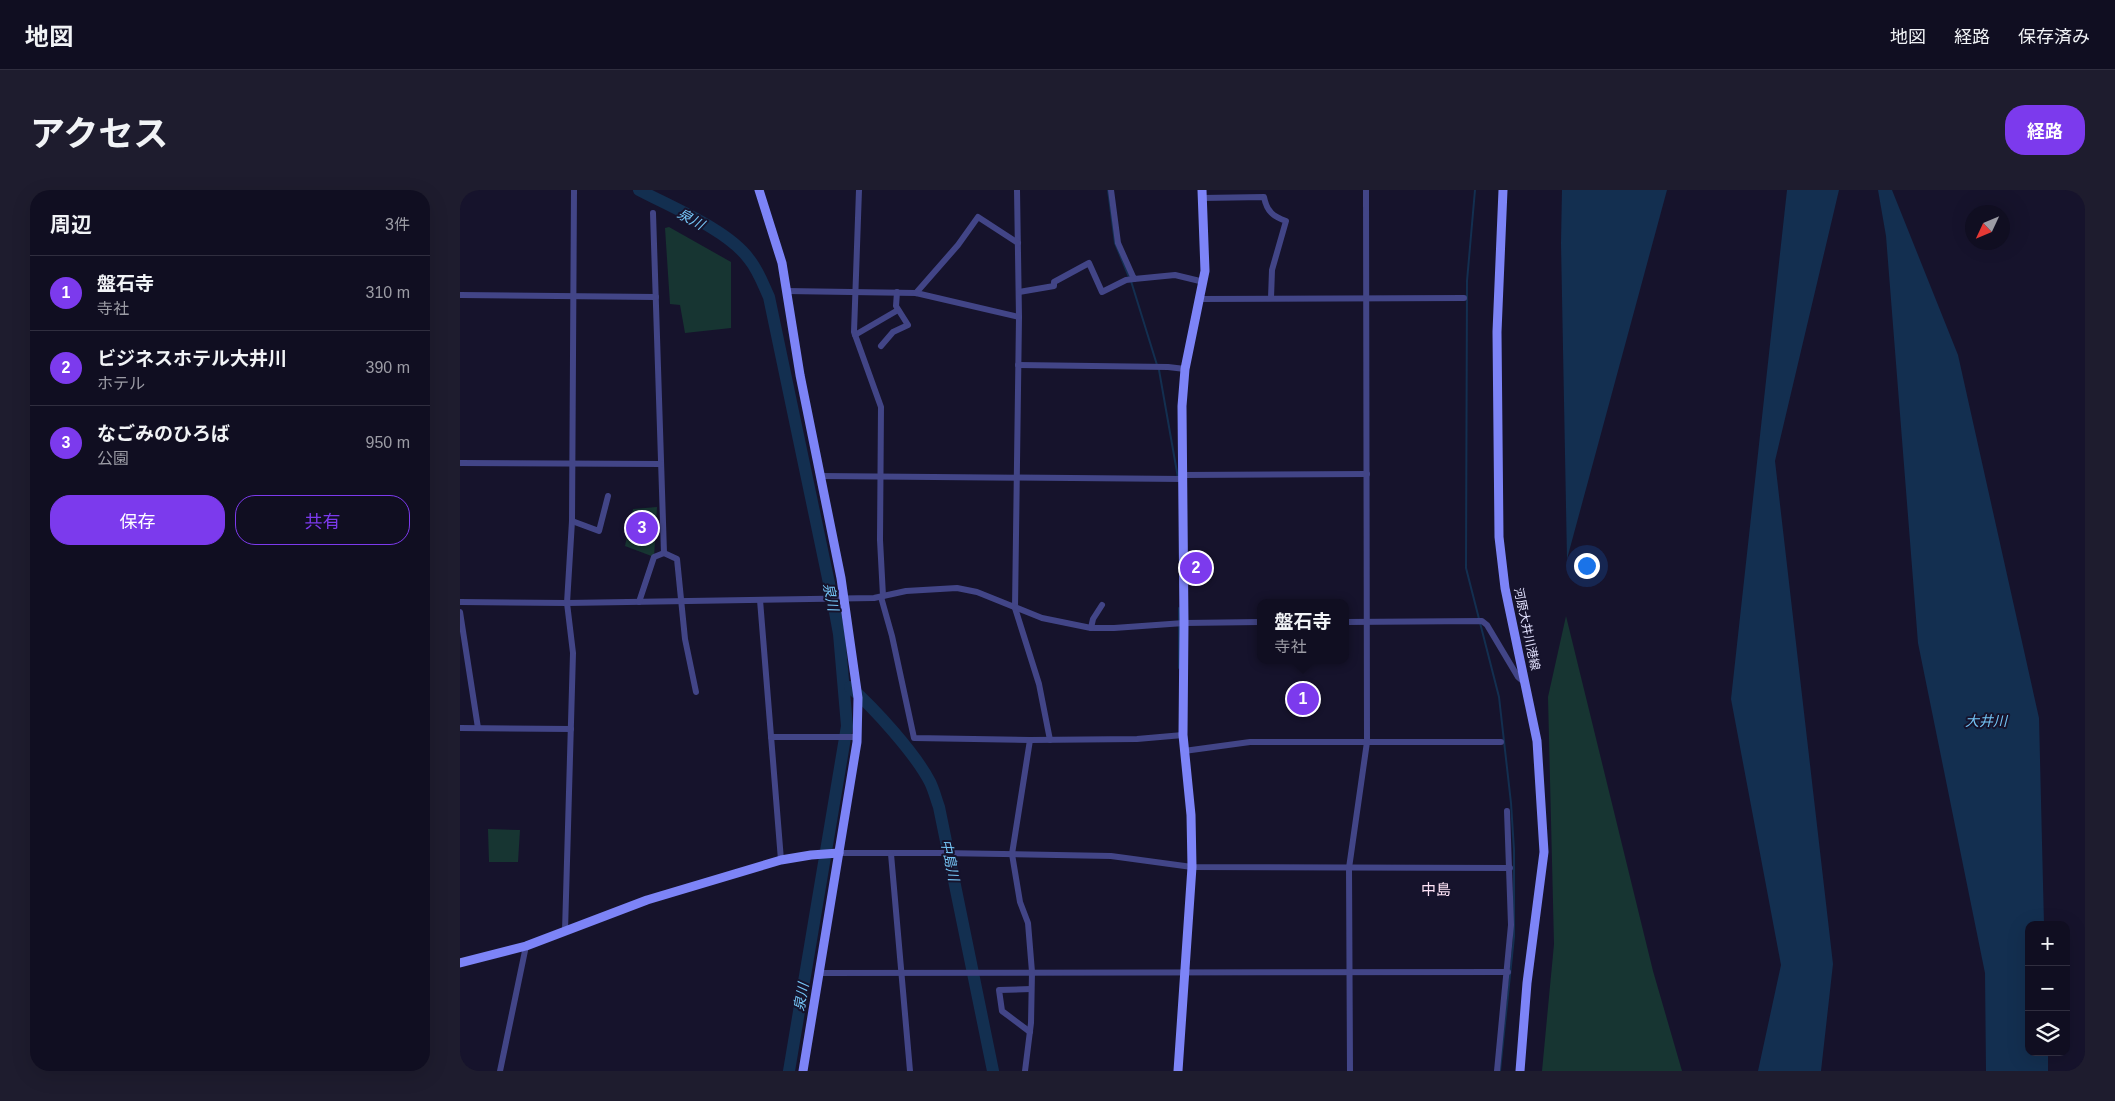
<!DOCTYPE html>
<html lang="ja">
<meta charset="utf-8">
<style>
:root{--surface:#100e21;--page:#1e1c2e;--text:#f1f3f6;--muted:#9c9ca5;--line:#302e3f;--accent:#7c3aed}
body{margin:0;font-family:Helvetica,"Noto Sans JP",sans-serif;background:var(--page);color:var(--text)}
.controls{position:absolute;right:15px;bottom:15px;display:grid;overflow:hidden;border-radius:10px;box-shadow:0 5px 20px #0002}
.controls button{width:45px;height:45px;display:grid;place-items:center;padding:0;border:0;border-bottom:1px solid var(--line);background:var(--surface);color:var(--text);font:25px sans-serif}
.compass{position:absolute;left:1505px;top:15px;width:45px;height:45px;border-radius:50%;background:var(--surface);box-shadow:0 5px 20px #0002;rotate:226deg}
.you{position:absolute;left:1126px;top:375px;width:18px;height:18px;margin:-12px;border:4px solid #fff;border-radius:50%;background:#1a73e8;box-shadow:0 0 0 8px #1a73e833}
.badge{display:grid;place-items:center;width:32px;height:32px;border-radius:50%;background:var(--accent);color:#fff;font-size:16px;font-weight:700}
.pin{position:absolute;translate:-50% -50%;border:2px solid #fff;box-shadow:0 1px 5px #0006}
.popup{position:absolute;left:797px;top:409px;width:92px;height:65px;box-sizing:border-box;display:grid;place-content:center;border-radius:10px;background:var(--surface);filter:drop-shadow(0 1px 4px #0005);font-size:16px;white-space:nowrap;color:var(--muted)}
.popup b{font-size:19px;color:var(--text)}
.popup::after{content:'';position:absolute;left:50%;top:100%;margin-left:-10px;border:10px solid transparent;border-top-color:var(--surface)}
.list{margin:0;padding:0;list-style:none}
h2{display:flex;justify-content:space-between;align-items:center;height:65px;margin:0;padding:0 20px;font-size:21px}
h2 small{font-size:16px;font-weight:400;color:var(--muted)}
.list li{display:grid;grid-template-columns:32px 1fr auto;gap:15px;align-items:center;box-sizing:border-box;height:75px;padding:0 20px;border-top:1px solid var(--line)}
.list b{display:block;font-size:19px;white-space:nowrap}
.list p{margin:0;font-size:16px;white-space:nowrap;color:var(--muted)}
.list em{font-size:16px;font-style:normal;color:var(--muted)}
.actions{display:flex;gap:10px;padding:15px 20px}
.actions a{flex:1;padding:11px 0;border:1px solid var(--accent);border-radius:20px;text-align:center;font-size:18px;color:var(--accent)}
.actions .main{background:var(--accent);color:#fff}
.icon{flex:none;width:28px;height:28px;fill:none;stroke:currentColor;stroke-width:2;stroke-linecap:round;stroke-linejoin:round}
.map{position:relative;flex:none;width:1625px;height:881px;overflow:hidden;border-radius:20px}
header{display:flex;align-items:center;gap:30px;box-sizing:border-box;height:70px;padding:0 25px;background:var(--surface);border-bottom:1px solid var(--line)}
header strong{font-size:24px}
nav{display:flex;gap:28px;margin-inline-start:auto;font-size:18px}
.intro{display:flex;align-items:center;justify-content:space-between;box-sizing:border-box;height:120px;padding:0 30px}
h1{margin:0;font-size:35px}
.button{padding:12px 22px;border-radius:20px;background:var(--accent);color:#fff;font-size:18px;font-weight:700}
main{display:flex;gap:30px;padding:0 30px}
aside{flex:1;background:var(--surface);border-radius:20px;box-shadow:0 5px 20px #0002}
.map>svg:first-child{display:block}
.green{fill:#173532}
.water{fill:#132f50}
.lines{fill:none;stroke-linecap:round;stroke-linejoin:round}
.stream{stroke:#132f50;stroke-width:2}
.river{stroke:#132f50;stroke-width:12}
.street{stroke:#424587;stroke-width:6}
.secondary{stroke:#7d84f7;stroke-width:9}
.labels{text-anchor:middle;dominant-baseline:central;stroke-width:4;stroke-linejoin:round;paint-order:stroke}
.street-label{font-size:12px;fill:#e1e0fd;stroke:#16132c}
.water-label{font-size:14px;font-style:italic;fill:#75c5f6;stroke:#16132c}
.quarter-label{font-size:15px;fill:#fde2f5;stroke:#16132c}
</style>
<header>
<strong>地図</strong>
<nav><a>地図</a><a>経路</a><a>保存済み</a></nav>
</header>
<div class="intro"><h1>アクセス</h1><a class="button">経路</a></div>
<main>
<aside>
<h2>周辺<small>3件</small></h2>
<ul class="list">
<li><span class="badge">1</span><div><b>盤石寺</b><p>寺社</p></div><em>310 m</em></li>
<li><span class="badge">2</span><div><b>ビジネスホテル大井川</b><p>ホテル</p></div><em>390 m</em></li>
<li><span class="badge">3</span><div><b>なごみのひろば</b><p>公園</p></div><em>950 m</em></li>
</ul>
<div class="actions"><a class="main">保存</a><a>共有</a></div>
</aside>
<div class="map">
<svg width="1625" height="881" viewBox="0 0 1625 881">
<rect width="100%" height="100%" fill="#16132c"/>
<g class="green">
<path d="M209,37L271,72V138L225,143L220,115L210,114L205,38Z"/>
<path d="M197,317L194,367L165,356L173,319Z"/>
<path d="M1106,426L1193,781L1222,881H1082L1094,754L1088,507Z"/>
<path d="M28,639L60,640L58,672H29Z"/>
</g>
<g class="water">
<path d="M1102,0H1207L1107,369L1101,53Z"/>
<path d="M1327,0H1379L1315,271L1373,774L1361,881H1298L1321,775L1271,509Z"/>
<path d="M1418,0H1432L1498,165L1579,528L1584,735H1569V862H1588V881H1526L1525,783L1458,453L1426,46Z"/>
</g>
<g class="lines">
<g class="stream">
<path d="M648,0L655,53L669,87"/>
<path d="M1015,0L1007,91L1006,378L1039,507L1051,613L1054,660V747L1040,881"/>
<path d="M671,91L697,175"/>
<path d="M699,180L718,288"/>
<path d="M719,431V418"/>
<path d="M719,478V435"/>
</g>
<g class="river">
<path d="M179,0C211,17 268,40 289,69C298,80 303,94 309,107L374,417L379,444L387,536L329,881"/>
<path d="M390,497C414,518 455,563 470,592C474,600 476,609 479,617L533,881"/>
</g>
<g class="street">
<path d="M399,0L394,142L421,217L420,350L423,406"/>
<path d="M557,0L559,127L555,418L579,494L590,550"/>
<path d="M651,0L658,53L674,89L715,85L744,92"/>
<path d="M742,8L804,7C807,22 813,26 826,31L812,80L811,108"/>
<path d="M193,23L204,363L217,369L225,449L236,502"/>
<path d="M326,101L456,103L559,127"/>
<path d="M559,102L594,96V92L629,73L642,102L666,90L674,89"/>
<path d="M456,103L498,55L518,27L558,53"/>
<path d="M0,105L196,107"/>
<path d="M740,109L1004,108"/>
<path d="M395,145L438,120"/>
<path d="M421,156L433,142L448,135L436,116L437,102"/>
<path d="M558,175L708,177L725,179"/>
<path d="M0,273L201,274"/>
<path d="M723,285L907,284"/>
<path d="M360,286L723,289"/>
<path d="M112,331L139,341L148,306"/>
<path d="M421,407L432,446L454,548L570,550"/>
<path d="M300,410L321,670"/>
<path d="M0,412L107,413L414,408L446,401L497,398L517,402L582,428L631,438H654L724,433L800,432"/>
<path d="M179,412L194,367L204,363"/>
<path d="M0,422L18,538"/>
<path d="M886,432L1022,431L1027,435L1058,487L1065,493"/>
<path d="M631,438L633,429L642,415"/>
<path d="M0,538L111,539"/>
<path d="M311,547H398"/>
<path d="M724,561L790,552H1041"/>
<path d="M379,663H481L651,666L732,677L1050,678"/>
<path d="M431,664L450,881"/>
<path d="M105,741L113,463L107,413L112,331L114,0"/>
<path d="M359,783L1048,782"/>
<path d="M570,842L542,821L539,800L571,799"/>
<path d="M40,881L66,756"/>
<path d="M565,881L571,833L572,782L568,733L560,712L552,664L570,550L677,549L723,545"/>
<path d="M890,881L889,678L907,552L906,0"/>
<path d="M1037,881L1051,735L1047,621"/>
</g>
<g class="secondary">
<path d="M299,0L322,73L340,185L381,388L398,508L397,552L343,881"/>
<path d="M1043,0L1037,142L1039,347L1045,398L1077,551L1084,662L1067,793L1060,881"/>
<path d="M0,773L66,756L187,710L321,670L351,665L379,663"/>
<path d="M718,881L732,677L731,625L723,545L724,433L722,216L725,179L745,81L742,0"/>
</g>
</g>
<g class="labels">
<g class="street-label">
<text transform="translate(1067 439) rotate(78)">河原大井川港線</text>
</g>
<g class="water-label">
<text transform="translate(231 29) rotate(29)">泉川</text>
<text transform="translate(371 407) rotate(78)">泉川</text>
<text x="1526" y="531">大井川</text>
<text transform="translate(490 670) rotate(78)">中島川</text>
<text transform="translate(341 807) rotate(-80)">泉川</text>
</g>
<g class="quarter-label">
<text x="976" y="699">中島</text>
</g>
</g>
</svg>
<div class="controls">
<button>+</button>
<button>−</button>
<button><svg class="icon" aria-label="layers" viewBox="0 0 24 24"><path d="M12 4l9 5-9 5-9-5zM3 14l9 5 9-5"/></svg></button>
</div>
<svg class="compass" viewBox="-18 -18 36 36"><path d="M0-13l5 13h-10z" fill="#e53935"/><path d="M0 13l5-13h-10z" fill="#9c9ca5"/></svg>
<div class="you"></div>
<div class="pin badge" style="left:843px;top:509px">1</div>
<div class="popup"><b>盤石寺</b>寺社</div>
<div class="pin badge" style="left:736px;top:378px">2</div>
<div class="pin badge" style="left:182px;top:338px">3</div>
</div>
</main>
